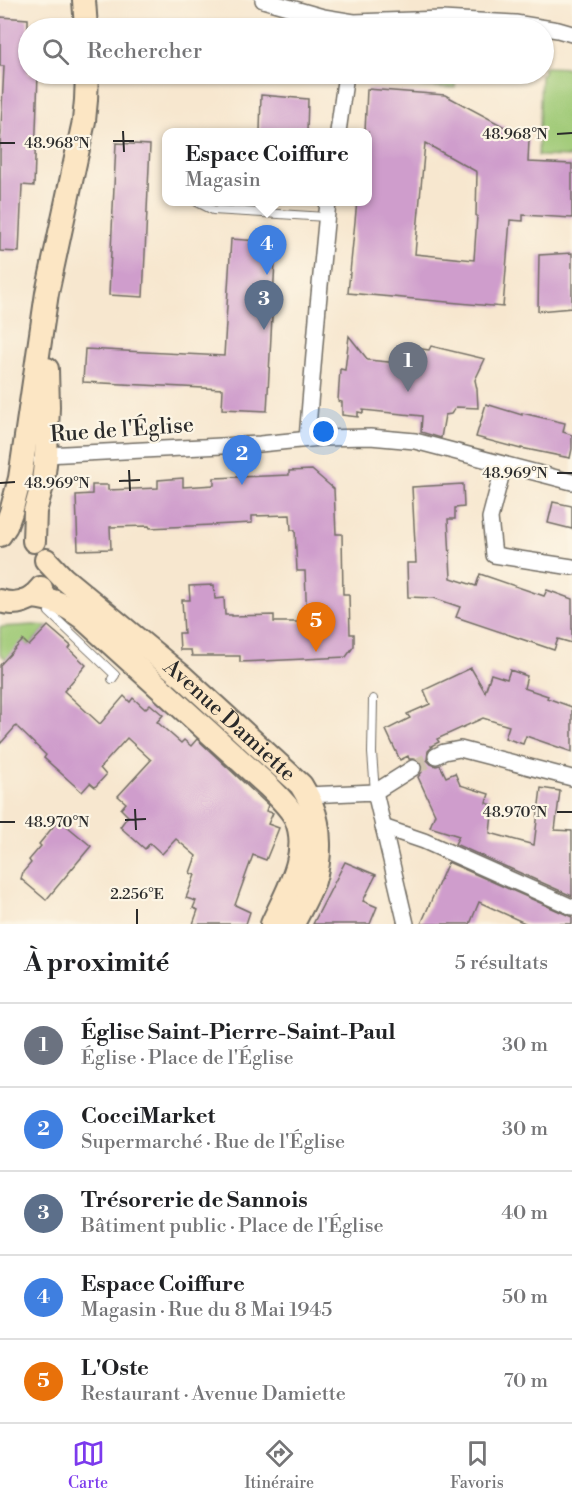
<!DOCTYPE html>
<html lang="fr">
<meta charset="utf-8">
<style>
:root{--surface:#fff;--page:#f6f6f6;--text:#202124;--muted:#757577;--line:#e0e0e0;--accent:#7c3aed}
body{margin:0;font-family:"Libre Bodoni",serif;background:var(--page);color:var(--text)}
.you{position:absolute;left:324px;top:432px;width:21px;height:21px;margin:-15px;border:4px solid #fff;border-radius:50%;background:#1a73e8;box-shadow:0 0 0 9px #1a73e833}
.badge{display:grid;place-items:center;width:39px;height:39px;border-radius:50%;background:var(--accent);color:#fff;font-size:20px;font-weight:700}
.pin{position:absolute;translate:-50% -50px;filter:drop-shadow(0 2px 3px #0008)}
.pin::after{content:'';position:absolute;top:32px;width:21px;height:18px;background:inherit;clip-path:polygon(0 0,100% 0,50% 100%)}
.popup{position:absolute;left:162px;top:128px;width:210px;height:78px;box-sizing:border-box;display:grid;place-content:center;border-radius:12px;background:var(--surface);filter:drop-shadow(0 2px 4px #0005);font-size:20px;white-space:nowrap;color:var(--muted)}
.popup b{font-size:22px;color:var(--text)}
.popup::after{content:'';position:absolute;left:50%;top:100%;margin-left:-12px;border:12px solid transparent;border-top-color:var(--surface)}
.list{margin:0;padding:0;list-style:none}
h2{display:flex;justify-content:space-between;align-items:center;height:78px;margin:0;padding:0 24px;font-size:26px}
h2 small{font-size:20px;font-weight:400;color:var(--muted)}
.list li{display:grid;grid-template-columns:39px 1fr auto;gap:18px;align-items:center;box-sizing:border-box;height:84px;padding:0 24px;border-top:2px solid var(--line)}
.list b{display:block;font-size:22px;white-space:nowrap}
.list p{margin:0;font-size:20px;white-space:nowrap;color:var(--muted)}
.list em{font-size:20px;font-style:normal;color:var(--muted)}
.icon{flex:none;width:33px;height:33px;fill:none;stroke:currentColor;stroke-width:2;stroke-linecap:round;stroke-linejoin:round}
.map{position:relative;flex:none;width:572px;height:924px;overflow:hidden}
.search{position:absolute;background:var(--surface);box-shadow:0 2px 4px #0004;left:18px;right:18px;top:18px;height:66px;display:flex;align-items:center;gap:15px;box-sizing:border-box;padding:0 21px;border-radius:33px;color:var(--muted);font-size:22px}
.sheet{height:498px;background:var(--surface)}
nav{display:flex;justify-content:space-around;align-items:center;box-sizing:border-box;height:84px;border-top:2px solid var(--line);background:var(--surface);font-size:16px;color:var(--muted)}
nav a{display:grid;justify-items:center;gap:3px}
nav .on{color:var(--accent)}
.map>svg:first-child{display:block}
.green{fill:#9ec975;stroke:#647a50;stroke-width:1.5}
.building{fill:#cf9dcc;fill-rule:evenodd}
.lines{fill:none;stroke-linecap:round;stroke-linejoin:round}
.street-tunnel{stroke:#cec1ae;stroke-width:15;stroke-dasharray:15 8;stroke-linecap:butt}
.lane-casing{stroke:#726d64;stroke-width:10}
.street-casing{stroke:#726d64;stroke-width:18}
.secondary-casing{stroke:#726d64;stroke-width:26}
.lane{stroke:#fff;stroke-width:8}
.street{stroke:#fff;stroke-width:15}
.secondary{stroke:#fce6c4;stroke-width:22}
.ticks{fill:none;stroke:#2b2b2b;stroke-width:2}
.labels{text-anchor:middle;dominant-baseline:central;stroke-width:4.5;stroke-linejoin:round;paint-order:stroke}
.street-label{font-size:22px;fill:#2b2b2b;stroke:#fcf5e5}
.ticks-label{font-size:15px;text-anchor:middle;fill:#2b2b2b;stroke:#fcf5e5;stroke-width:4.5;stroke-linejoin:round;paint-order:stroke}
</style>
<div class="map">
<svg width="572" height="924" viewBox="0 0 572 924">
<rect width="100%" height="100%" fill="#fcf5e5"/>
<filter id="ink" filterUnits="userSpaceOnUse"><feTurbulence type="fractalNoise" baseFrequency=".0167" numOctaves="2"/><feDisplacementMap in="SourceGraphic" scale="12" xChannelSelector="R" yChannelSelector="G"/><feConvolveMatrix kernelMatrix="1 2 1 2 8 2 1 2 1" color-interpolation-filters="sRGB"/></filter>
<filter id="wash" filterUnits="userSpaceOnUse"><feTurbulence type="fractalNoise" baseFrequency=".008" numOctaves="4" result="noise"/><feDisplacementMap in="SourceGraphic" scale="24" xChannelSelector="R" yChannelSelector="G"/><feGaussianBlur stdDeviation="1.35" result="paint"/><feColorMatrix in="noise" values="0 0 0 0 0 0 0 0 0 0 0 0 0 0 0 0 0 1.4 0 .05"/><feComposite in="paint" operator="in"/></filter>
<g filter="url(#wash)">
<rect width="100%" height="100%" fill="#f7e7cf"/>
<g class="green">
<path d="M544,67L572,68V157L538,156L541,74H544Z"/>
<path d="M410,74H456L455,88L410,86Z"/>
<path d="M33,625L48,626L29,646L24,641L6,659L0,654V627Z"/>
</g>
<g id="blocks">
<g class="building">
<path d="M0,17L28,19V74H38L34,186L22,185L19,252L0,251V149L4,66H0Z"/>
<path d="M367,89L445,95L529,140L528,162L572,164V218L523,215V221L510,220L503,307L348,293L357,201H368V132H365ZM425,143L477,172L476,216H477L474,260L415,254Z"/>
<path d="M261,95L308,99L307,132H260Z"/>
<path d="M116,143L150,145L143,297L109,295Z"/>
<path d="M231,239L276,242L267,411L222,409L223,389L83,382L85,349L224,356Z"/>
<path d="M572,253V308L538,311L539,255Z"/>
<path d="M349,336L368,360L409,364L410,351L421,352L422,349L429,350L431,346L485,359L475,380L477,389L478,408L456,407L451,414L445,415L441,438L421,432L422,416L363,410V413L358,412V417L342,415V402L338,401L340,369L345,370Z"/>
<path d="M486,404L522,415V413L565,423L563,432L572,435V449L570,458L521,448V449L476,437Z"/>
<path d="M312,470L334,489L336,534H342L343,594H349L350,634H354V646L346,657L240,662V656H192L191,650H180L179,633H184L182,600H190L189,586L214,585L215,599L224,598L225,615H232V616L274,615V622H307L305,571H297L295,530H291L290,515L252,516V523L150,528L149,526L110,527L111,549L78,550L76,495L92,494V485H108V490L158,488V480L183,478V487L214,485V478L289,475V471Z"/>
<path d="M463,484L464,507L455,508V519H448L451,578L476,586L480,574L544,596L547,590L572,599V643L558,639L554,650L456,617L460,607L434,598L408,597L407,563H416L412,487Z"/>
<path d="M553,502L572,506V529L548,523Z"/>
<path d="M48,626L71,646L69,649L86,665L64,691L100,724L124,696L130,702L133,698L145,709L150,704L163,715L157,722L181,743L184,740L191,746L197,739L268,805L266,811L273,813L268,824L279,828L266,860L253,855L235,905L250,912L246,924H193L198,910L193,908L196,901L186,898L195,875L190,873L196,856L176,839L162,854L150,843L145,849L120,827L128,816L121,809L126,803L118,796L151,760L127,738L100,768L106,775L95,787L90,783L82,792L44,758L46,755L16,726L0,744V665L23,640L29,646Z"/>
<path d="M471,668L485,692L491,674L507,679L510,670L527,676L524,688L548,696L547,698L572,707V752L526,736L523,744L505,738L509,726L483,718L437,739L439,742L431,746L432,747L428,751L427,760L431,764L436,766L440,765L446,777L455,773L460,785L489,794L486,803L493,805L490,833L534,845L541,788L560,791L555,830L572,831V896L455,844L459,836L430,827L435,814L418,777L422,772L421,763L417,759H409L408,756L400,760L386,730L410,718L407,714L430,704L424,690Z"/>
<path d="M57,822L60,824L62,822L91,846L46,900L21,879L23,872L31,863L29,860L41,846L39,844Z"/>
<path d="M345,862L376,875L363,901L377,907L370,924H313Z"/>
<path d="M448,862L572,917V924H527L479,902L470,924H421Z"/>
</g>
</g>
</g>
<g filter="url(#ink)">
<use href="#blocks" fill-opacity="0" stroke="#726d64" stroke-width="1.5"/>
<g class="lines">
<path class="street-tunnel" d="M413,768L436,756"/>
<defs>
<g id="lane">
<path d="M197,202L213,210L326,217"/>
<path d="M55,604L49,612L115,675L112,679"/>
<path d="M373,699L372,753L375,792"/>
</g>
<g id="street">
<path d="M263,0L323,17L354,22L442,19L515,23L558,30L572,34"/>
<path d="M338,132L346,74"/>
<path d="M307,439L318,306L328,202"/>
<path d="M41,461L46,455L260,444L320,438L370,437L415,441L572,482"/>
<path d="M504,465L490,518L494,555L572,567"/>
<path d="M436,756L444,752L460,749L572,778"/>
<path d="M375,792L413,768"/>
<path d="M307,795L375,792L406,924"/>
<path d="M383,827L424,841L572,907"/>
</g>
<g id="secondary">
<path d="M84,0L86,28"/>
<path d="M0,535L6,526L11,512L20,478L47,293L84,121L86,100L87,74"/>
<path d="M34,541L35,511L43,482L46,455L48,407L47,369"/>
<path id="s1" d="M46,560L63,578L183,677L301,785C305,792 309,798 312,806C321,828 321,859 314,881C308,896 300,910 293,924"/>
<path d="M32,597C54,599 65,605 83,618L267,785C277,795 288,805 295,817C312,853 286,893 272,924"/>
<path d="M0,601C16,606 31,601 41,588"/>
</g>
</defs>
<use href="#lane" class="lane-casing"/>
<use href="#street" class="street-casing"/>
<use href="#secondary" class="secondary-casing"/>
<use href="#lane" class="lane"/>
<use href="#street" class="street"/>
<use href="#secondary" class="secondary"/>
</g>
</g>
<path class="ticks" d="M123,131L124,152M557,134L572,133M113,141H134M0,143H15M129,470L130,491M557,473H572M119,481L140,480M0,483L15,482M135,809L136,830M557,812H572M125,820L146,819M0,822H15M137,909V924"/>
<g class="labels">
<g class="street-label">
<text transform="translate(122 430) rotate(-4)">Rue de l'Église</text>
<text stroke="none"><textPath href="#s1" startOffset="244">Avenue Damiette</textPath></text>
</g>
</g>
<g class="ticks-label">
<text x="515" y="139">48.968°N</text>
<text x="57" y="148">48.968°N</text>
<text x="515" y="478">48.969°N</text>
<text x="57" y="488">48.969°N</text>
<text x="515" y="817">48.970°N</text>
<text x="57" y="827">48.970°N</text>
<text x="137" y="899">2.256°E</text>
</g>
</svg>
<div class="you"></div>
<div class="pin badge" style="left:408px;top:392px;background:#6b7280">1</div>
<div class="pin badge" style="left:242px;top:485px;background:#3f7fe0">2</div>
<div class="pin badge" style="left:264px;top:330px;background:#5c6f8a">3</div>
<div class="pin badge" style="left:267px;top:275px;background:#3f7fe0">4</div>
<div class="popup"><b>Espace Coiffure</b>Magasin</div>
<div class="pin badge" style="left:316px;top:652px;background:#e8710a">5</div>
<div class="search"><svg class="icon" aria-label="search" viewBox="0 0 24 24"><circle cx="10" cy="10" r="6"/><path d="M15 15l6 6"/></svg>Rechercher</div>
</div>
<section class="sheet">
<h2>À proximité<small>5 résultats</small></h2>
<ul class="list">
<li><span class="badge" style="background:#6b7280">1</span><div><b>Église Saint-Pierre-Saint-Paul</b><p>Église · Place de l'Église</p></div><em>30 m</em></li>
<li><span class="badge" style="background:#3f7fe0">2</span><div><b>CocciMarket</b><p>Supermarché · Rue de l'Église</p></div><em>30 m</em></li>
<li><span class="badge" style="background:#5c6f8a">3</span><div><b>Trésorerie de Sannois</b><p>Bâtiment public · Place de l'Église</p></div><em>40 m</em></li>
<li><span class="badge" style="background:#3f7fe0">4</span><div><b>Espace Coiffure</b><p>Magasin · Rue du 8 Mai 1945</p></div><em>50 m</em></li>
<li><span class="badge" style="background:#e8710a">5</span><div><b>L'Oste</b><p>Restaurant · Avenue Damiette</p></div><em>70 m</em></li>
</ul>
</section>
<nav>
<a class="on"><svg class="icon" aria-label="map" viewBox="0 0 24 24"><path d="M3 6l6-2 6 2 6-2v14l-6 2-6-2-6 2zM9 4v14M15 6v14"/></svg>Carte</a>
<a><svg class="icon" aria-label="directions" viewBox="0 0 24 24"><path d="M12 3l9 9-9 9-9-9zM9 14v-3h6M13 9l2 2-2 2"/></svg>Itinéraire</a>
<a><svg class="icon" aria-label="saved" viewBox="0 0 24 24"><path d="M7 4h10v16l-5-4-5 4z"/></svg>Favoris</a>
</nav>
